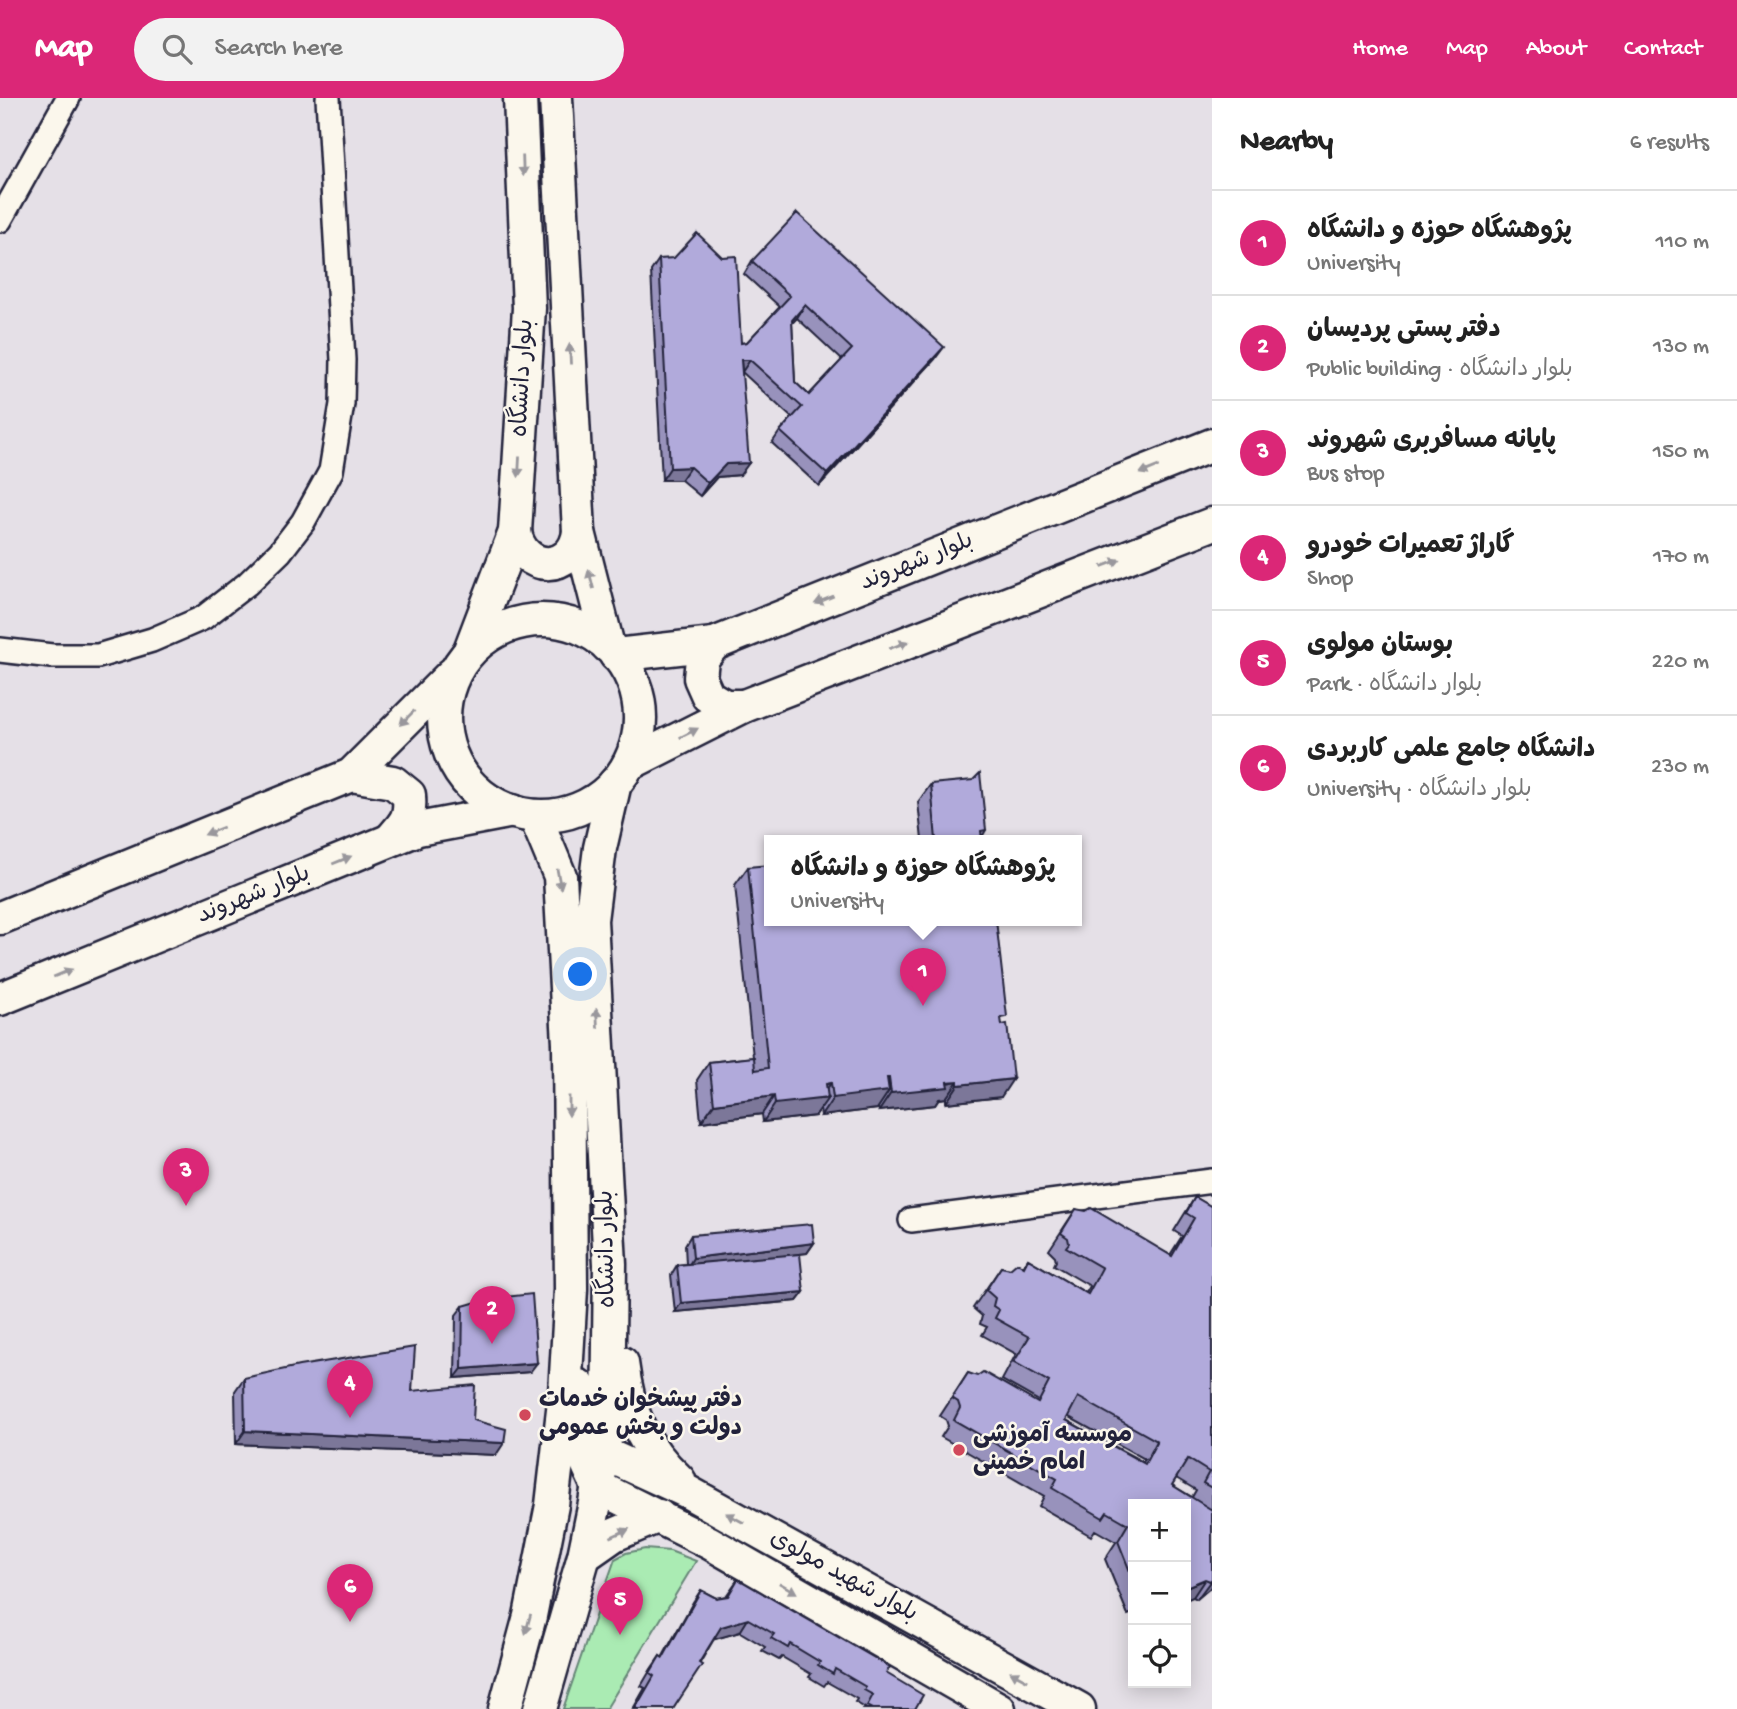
<!DOCTYPE html>
<meta charset="utf-8">
<style>
:root{--surface:#fff;--page:#f2f2f2;--text:#222;--muted:#767676;--line:#e0e0e0;--accent:#db2777}
body{margin:0;font-family:"Gochi Hand","Playpen Sans Arabic",sans-serif;background:var(--page);color:var(--text)}
.controls{position:absolute;right:21px;bottom:21px;display:grid;overflow:hidden;border-radius:0px;box-shadow:0 4px 18px #0003}
.controls button{width:63px;height:63px;display:grid;place-items:center;padding:0;border:0;border-bottom:2px solid var(--line);background:var(--surface);color:var(--text);font:35px sans-serif}
.you{position:absolute;left:581px;top:877px;width:24px;height:24px;margin:-18px;border:5px solid #fff;border-radius:50%;background:#1a73e8;box-shadow:0 0 0 10px #1a73e833}
.badge{display:grid;place-items:center;width:46px;height:46px;border-radius:50%;background:var(--accent);color:#fff;font-size:23px;font-weight:700}
.pin{position:absolute;translate:-50% -58px;filter:drop-shadow(0 2px 4px #0008)}
.pin::after{content:'';position:absolute;top:37px;width:24px;height:21px;background:inherit;clip-path:polygon(0 0,100% 0,50% 100%)}
.popup{position:absolute;left:764px;top:737px;width:318px;height:91px;box-sizing:border-box;display:grid;place-content:center;border-radius:0px;background:var(--surface);filter:drop-shadow(0 2px 5px #0005);font-size:23px;white-space:nowrap;color:var(--muted)}
.popup b{font-size:26px;color:var(--text)}
.popup::after{content:'';position:absolute;left:50%;top:100%;margin-left:-14px;border:14px solid transparent;border-top-color:var(--surface)}
.list{margin:0;padding:0;list-style:none}
h2{display:flex;justify-content:space-between;align-items:center;height:91px;margin:0;padding:0 28px;font-size:30px}
h2 small{font-size:23px;font-weight:400;color:var(--muted)}
.list li{display:grid;grid-template-columns:46px 1fr auto;gap:21px;align-items:center;box-sizing:border-box;height:105px;padding:0 28px;border-top:2px solid var(--line)}
.list b{display:block;font-size:26px;white-space:nowrap}
.list p{margin:0;font-size:23px;white-space:nowrap;color:var(--muted)}
.list em{font-size:23px;font-style:normal;color:var(--muted)}
.icon{flex:none;width:38px;height:38px;fill:none;stroke:currentColor;stroke-width:2;stroke-linecap:round;stroke-linejoin:round}
.map{position:relative;flex:none;width:1212px;height:1611px;overflow:hidden}
header{display:flex;align-items:center;gap:42px;box-sizing:border-box;height:98px;padding:0 35px;background:var(--accent);color:#fff}
header strong{font-size:33px}
nav{display:flex;gap:38px;margin-inline-start:auto;font-size:24px}
.search{width:490px;height:63px;background:var(--page);display:flex;align-items:center;gap:18px;box-sizing:border-box;padding:0 24px;border-radius:38px;color:var(--muted);font-size:26px}
main{display:flex}
aside{flex:1;background:var(--surface)}
.map>svg:first-child{display:block}
.green{fill:#aaebb3;stroke:#668677;stroke-width:2}
.lines{fill:none;stroke-linecap:round;stroke-linejoin:round}
.street-casing{stroke:#22223b;stroke-width:28}
.secondary-casing{stroke:#22223b;stroke-width:37}
.street{stroke:#fbf7ec;stroke-width:23}
.secondary{stroke:#fbf7ec;stroke-width:32}
.wall{fill:#9892bc;stroke:#22223b;stroke-width:2;fill-rule:evenodd}
.shaded-wall{fill:#7c7799;stroke:#22223b;stroke-width:2}
.building{fill:#b1aadb;stroke:#22223b;stroke-width:2;fill-rule:evenodd}
.oneway{fill:#99979c}
.poi-dot{fill:#d1495b;stroke:#fbf7ec;stroke-width:2.5}
.labels{text-anchor:middle;dominant-baseline:central;stroke-width:5;stroke-linejoin:round;paint-order:stroke}
.street-label{font-size:24px;fill:#22223b;stroke:#fbf7ec}
.poi-label{font-size:24px;font-weight:bold;fill:#22223b;stroke:#fbf7ec;text-anchor:start}
</style>
<header>
<strong>Map</strong>
<div class="search"><svg class="icon" aria-label="search" viewBox="0 0 24 24"><circle cx="10" cy="10" r="6"/><path d="M15 15l6 6"/></svg>Search here</div>
<nav><a>Home</a><a>Map</a><a>About</a><a>Contact</a></nav>
</header>
<main>
<div class="map">
<svg width="1212" height="1611" viewBox="0 0 1212 1611">
<rect width="100%" height="100%" fill="#e5e0e7"/>
<filter id="ink" filterUnits="userSpaceOnUse"><feTurbulence type="fractalNoise" baseFrequency=".0143" numOctaves="2"/><feDisplacementMap in="SourceGraphic" scale="14" xChannelSelector="R" yChannelSelector="G"/><feConvolveMatrix kernelMatrix="1 2 1 2 8 2 1 2 1" color-interpolation-filters="sRGB"/></filter>
<g filter="url(#ink)">
<path class="green" d="M645,1451L670,1453L696,1463L606,1611H563L615,1461L626,1455Z"/>
<g class="lines">
<defs>
<g id="street">
<path d="M0,122L68,0"/>
<path d="M0,552L52,558H98L152,542L203,520L247,486L280,454L303,424L331,373L342,306L343,262L328,0"/>
<path d="M911,1122L1212,1083"/>
</g>
<g id="secondary">
<path d="M556,0L579,434L608,548"/>
<path d="M515,434C522,475 573,476 579,434"/>
<circle cx="542" cy="620" r="98"/>
<path d="M714,546L702,561L700,580L708,598L725,608H744"/>
<path d="M470,552L515,434L529,210L520,0"/>
<path d="M616,557L714,546L1212,347"/>
<path d="M629,666L744,608L1212,426"/>
<path d="M351,677L393,684L409,697C411,721 405,725 390,742"/>
<path d="M0,820L351,677L452,576"/>
<path d="M0,901L418,731L513,713"/>
<path d="M622,1265C628,1313 642,1348 679,1382"/>
<path d="M579,1288L587,1365L598,1389L710,1445L999,1611"/>
<path d="M603,1355L688,1394L1079,1611"/>
<path d="M584,1458L614,1437L659,1418"/>
<path d="M505,1611L530,1518L552,1407L565,1295L571,1191L569,946L560,778L535,718"/>
<path d="M540,1611L584,1458L595,1405L608,1322L610,1166L591,822L600,750L615,685"/>
</g>
</defs>
<use href="#street" class="street-casing"/>
<use href="#secondary" class="secondary-casing"/>
<use href="#street" class="street"/>
<use href="#secondary" class="secondary"/>
</g>
<g class="wall">
<path d="M659,161L741,245L747,244L780,209L744,176L752,163L935,261L819,388L772,345L780,333L792,320L742,274L740,377L717,379L700,398L681,382H662L651,173ZM797,220L842,262L809,297L795,284L792,225Z"/>
<path d="M931,686L986,732L982,739V742H922L918,704Z"/>
<path d="M748,769L1002,926L1001,999L946,1005V1000L939,1001L935,1007L879,1013L878,1009L877,1011L821,1018L820,1011L815,1018L763,1024L762,1016L701,1024L697,982L709,964L753,959L735,787Z"/>
<path d="M1195,1099L1212,1109V1487L1197,1501L1193,1499L1133,1406V1515L1128,1517L1105,1461L1116,1444L1095,1432L1091,1438L1039,1408L1044,1398L941,1339L948,1328L946,1322L940,1318L968,1275L1036,1304L1037,1302L1002,1282L1016,1256L982,1237L987,1229L980,1226L982,1218L973,1210L1001,1169L1010,1171L1023,1168L1028,1161L1086,1195L1090,1188L1054,1167L1056,1163L1055,1158L1049,1152L1076,1111L1170,1157L1182,1138L1174,1133ZM1067,1318L1145,1361L1143,1364L1066,1322ZM1176,1380L1196,1392L1192,1399L1172,1387Z"/>
<path d="M691,1137L814,1145L807,1155L792,1156L804,1194L797,1203L675,1214L671,1177L677,1167L686,1166L685,1147Z"/>
<path d="M463,1208L530,1274L455,1280L456,1217Z"/>
<path d="M244,1280L412,1293L473,1322L496,1357L236,1346L235,1293Z"/>
<path d="M738,1481L886,1575L915,1611H864L865,1610L855,1604L857,1601L827,1584L824,1588L809,1579L811,1576L782,1559L779,1562L762,1553L765,1549L740,1534L714,1541L673,1611H633L645,1590L641,1588L651,1571L660,1558L662,1560L693,1504L701,1492L716,1500L726,1498Z"/>
</g>
<g class="shaded-wall">
<path d="M805,207L797,220L783,235L792,222Z"/>
<path d="M944,249L935,261L819,388L827,376Z"/>
<path d="M741,262H750L742,274Z"/>
<path d="M749,365L740,377L717,379L700,398L708,385L726,366Z"/>
<path d="M690,369L681,382H662L670,370Z"/>
<path d="M889,980L879,994L889,993L877,1011L821,1018L833,1000Z"/>
<path d="M1013,981L1001,999L946,1005L958,987Z"/>
<path d="M958,983L946,1000L939,1001L935,1007L879,1013L891,995Z"/>
<path d="M831,985L820,1001L828,1000L815,1018L763,1024L775,1006L826,986Z"/>
<path d="M774,998L762,1016L701,1024L714,1006Z"/>
<path d="M814,1145L807,1155L687,1170L693,1160Z"/>
<path d="M804,1194L797,1203L675,1214L681,1205Z"/>
<path d="M537,1265L530,1274L455,1280L462,1271Z"/>
<path d="M245,1333L504,1345L496,1357L236,1346Z"/>
<path d="M1205,1481L1193,1499L1186,1502V1489Z"/>
<path d="M1212,1481V1487L1210,1490L1197,1501Z"/>
<path d="M748,1521L740,1534L712,1542L721,1529Z"/>
</g>
<g class="building">
<path d="M797,115L944,249L827,376L780,333L802,309L750,262H741L749,365L726,366L708,385L690,369L670,370L659,161L674,160L697,135L722,159L736,158L741,245L747,244L790,198L752,163ZM805,207L852,251L809,297L795,284L792,222Z"/>
<path d="M980,675L986,732L981,733L982,742H936L931,686L973,682Z"/>
<path d="M769,767V822H996L1007,919L1001,920L1002,927L1007,926L1013,981L958,987V983L947,984L948,989L891,995L889,980H887L889,993L833,1000L831,985L826,986L828,1000L775,1006L774,998L714,1006L709,964L754,959L755,972L768,970L748,769Z"/>
<path d="M1195,1099L1212,1109V1390L1203,1385L1209,1374L1188,1361L1172,1387L1212,1412V1481L1210,1483L1205,1481L1186,1489V1406H1133V1481L1118,1443L1128,1426L1107,1414L1103,1420L1052,1390L1057,1381L954,1322L960,1310L958,1304L952,1300L968,1275L977,1278L983,1274L1038,1305L1049,1284L1014,1264L1029,1239L995,1220L999,1212L993,1208L995,1200L986,1192L1001,1169L1010,1171L1017,1165L1024,1169L1028,1161L1088,1196L1102,1170L1066,1149L1069,1145L1068,1140L1061,1135L1076,1111L1086,1113L1091,1110L1172,1158L1194,1120L1186,1115ZM1078,1299L1157,1343L1145,1366L1066,1322Z"/>
<path d="M812,1126L814,1145L693,1160L691,1137Z"/>
<path d="M800,1156L804,1194L681,1205L677,1167Z"/>
<path d="M532,1196L537,1265L462,1271L463,1208L487,1201Z"/>
<path d="M415,1249L412,1293L475,1287L473,1322L506,1331L504,1345L245,1333L244,1280L299,1268Z"/>
<path d="M738,1481L890,1569L886,1575L923,1597L915,1611H873L867,1608L873,1597L864,1592L866,1589L835,1571L833,1576L818,1567L820,1564L790,1546L788,1550L771,1540L774,1536L748,1521L721,1529L699,1565L702,1567L673,1611H635L654,1578L650,1575L660,1558L663,1560L701,1492L716,1500L728,1498Z"/>
</g>
<defs><path id="oneway-solid" d="M-6-.8H1V-3.2L6.5 0L1 3.2V.8H-6Z" transform="scale(1.75)"/></defs>
<g class="oneway">
<use href="#oneway-solid" transform="translate(523 68) rotate(88)"/>
<use href="#oneway-solid" transform="translate(570 256) rotate(-93)"/>
<use href="#oneway-solid" transform="translate(519 369) rotate(93)"/>
<use href="#oneway-solid" transform="translate(1149 372) rotate(158)"/>
<use href="#oneway-solid" transform="translate(1111 465) rotate(-21)"/>
<use href="#oneway-solid" transform="translate(591 481) rotate(-104)"/>
<use href="#oneway-solid" transform="translate(824 502) rotate(158)"/>
<use href="#oneway-solid" transform="translate(899 547) rotate(-21)"/>
<use href="#oneway-solid" transform="translate(407 620) rotate(135)"/>
<use href="#oneway-solid" transform="translate(689 635) rotate(-27)"/>
<use href="#oneway-solid" transform="translate(214 733) rotate(158)"/>
<use href="#oneway-solid" transform="translate(342 762) rotate(-22)"/>
<use href="#oneway-solid" transform="translate(559 781) rotate(79)"/>
<use href="#oneway-solid" transform="translate(63 875) rotate(-22)"/>
<use href="#oneway-solid" transform="translate(597 920) rotate(-93)"/>
<use href="#oneway-solid" transform="translate(569 1008) rotate(90)"/>
<use href="#oneway-solid" transform="translate(735 1420) rotate(-151)"/>
<use href="#oneway-solid" transform="translate(620 1435) rotate(-24)"/>
<use href="#oneway-solid" transform="translate(788 1490) rotate(30)"/>
<use href="#oneway-solid" transform="translate(528 1526) rotate(105)"/>
<use href="#oneway-solid" transform="translate(1019 1578) rotate(-151)"/>
</g>
</g>
<g class="poi-dot">
<circle cx="525" cy="1317" r="7"/>
<circle cx="959" cy="1352" r="7"/>
</g>
<g class="labels">
<g class="street-label">
<text transform="translate(524 280) rotate(-87)">بلوار دانشگاه</text>
<text transform="translate(917 465) rotate(-22)">بلوار شهروند</text>
<text transform="translate(254 798) rotate(-22)">بلوار شهروند</text>
<text transform="translate(608 1151) rotate(-91)">بلوار دانشگاه</text>
<text transform="translate(843 1479) rotate(29)">بلوار شهید مولوی</text>
</g>
<g class="poi-label">
<text x="539" y="1303">دفتر پیشخوان خدمات<tspan x="539" dy="28">دولت و بخش عمومی</tspan></text>
<text x="973" y="1338">موسسه آموزشی<tspan x="973" dy="28">امام خمینی</tspan></text>
</g>
</g>
</svg>
<div class="controls">
<button>+</button>
<button>−</button>
<button><svg class="icon" aria-label="locate" viewBox="0 0 24 24"><circle cx="12" cy="12" r="6"/><path d="M12 2v4M12 18v4M2 12h4M18 12h4"/></svg></button>
</div>
<div class="you"></div>
<div class="pin badge" style="left:923px;top:908px">1</div>
<div class="popup"><b>پژوهشگاه حوزه و دانشگاه</b>University</div>
<div class="pin badge" style="left:492px;top:1246px">2</div>
<div class="pin badge" style="left:186px;top:1108px">3</div>
<div class="pin badge" style="left:350px;top:1320px">4</div>
<div class="pin badge" style="left:620px;top:1537px">5</div>
<div class="pin badge" style="left:350px;top:1524px">6</div>
</div>
<aside>
<h2>Nearby<small>6 results</small></h2>
<ul class="list">
<li><span class="badge">1</span><div><b>پژوهشگاه حوزه و دانشگاه</b><p>University</p></div><em>110 m</em></li>
<li><span class="badge">2</span><div><b>دفتر پستی پردیسان</b><p>Public building · بلوار دانشگاه</p></div><em>130 m</em></li>
<li><span class="badge">3</span><div><b>پایانه مسافربری شهروند</b><p>Bus stop</p></div><em>150 m</em></li>
<li><span class="badge">4</span><div><b>گاراژ تعمیرات خودرو</b><p>Shop</p></div><em>170 m</em></li>
<li><span class="badge">5</span><div><b>بوستان مولوی</b><p>Park · بلوار دانشگاه</p></div><em>220 m</em></li>
<li><span class="badge">6</span><div><b>دانشگاه جامع علمی کاربردی</b><p>University · بلوار دانشگاه</p></div><em>230 m</em></li>
</ul>
</aside>
</main>
